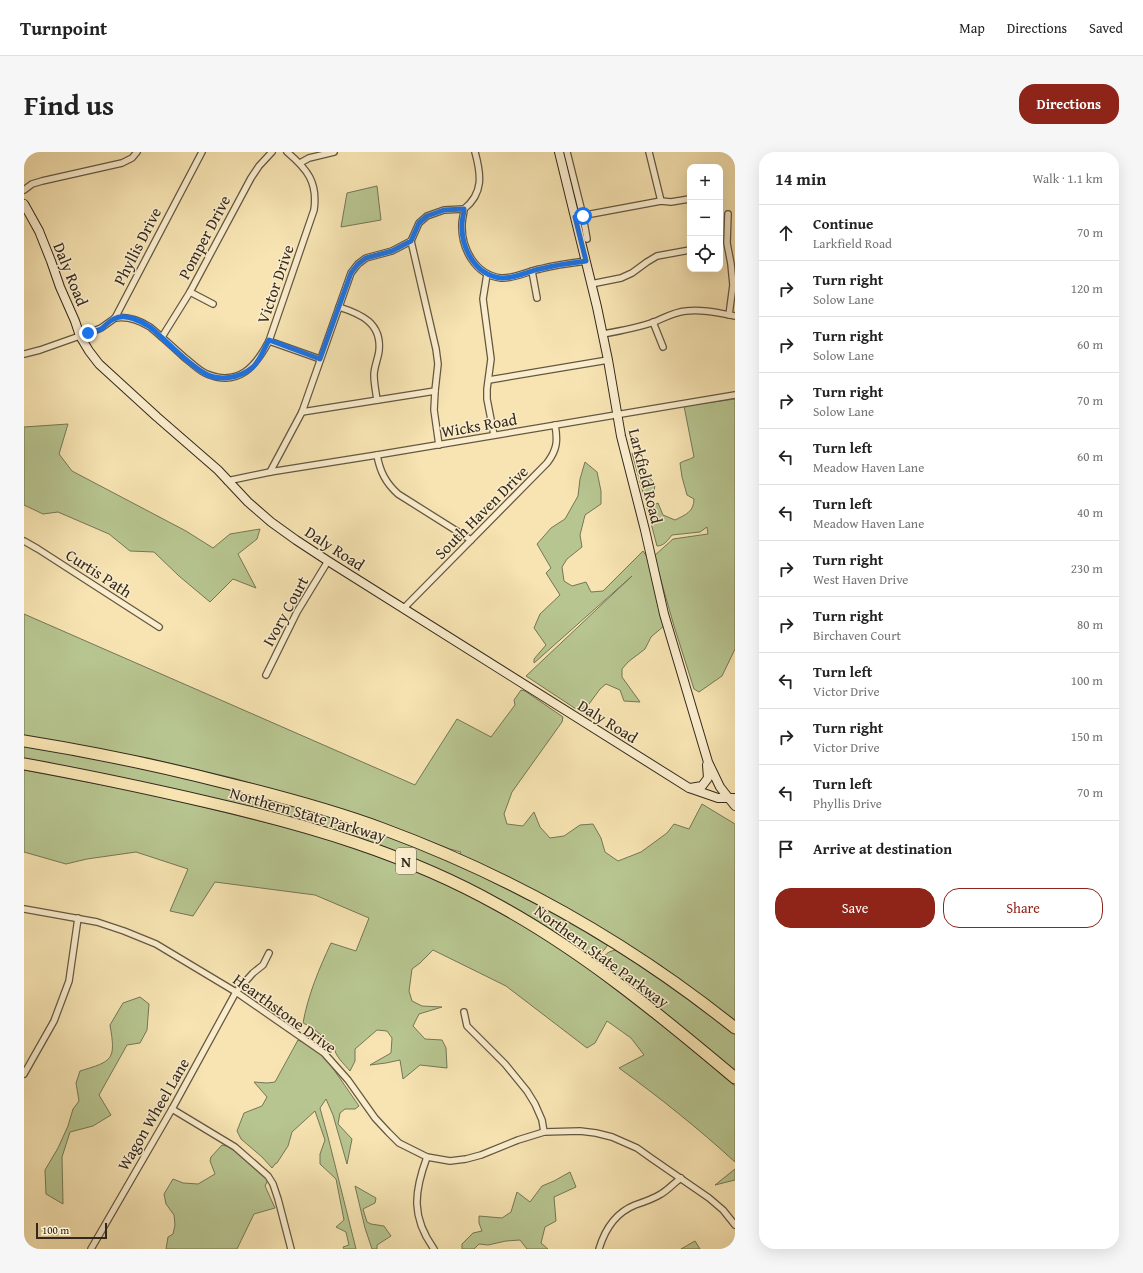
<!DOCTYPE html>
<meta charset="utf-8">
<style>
:root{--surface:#fff;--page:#f6f6f6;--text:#222;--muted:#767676;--line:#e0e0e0;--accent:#8f2418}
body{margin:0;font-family:"Gentium Book Plus",serif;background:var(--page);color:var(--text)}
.controls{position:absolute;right:12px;top:12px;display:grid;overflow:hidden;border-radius:8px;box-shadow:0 4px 16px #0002}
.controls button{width:36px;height:36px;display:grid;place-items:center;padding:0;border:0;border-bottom:1px solid var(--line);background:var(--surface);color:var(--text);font:20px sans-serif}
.scale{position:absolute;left:12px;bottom:10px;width:71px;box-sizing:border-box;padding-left:4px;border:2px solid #33281d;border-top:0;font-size:11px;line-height:14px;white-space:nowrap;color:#33281d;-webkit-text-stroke:3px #faedcd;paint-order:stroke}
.stop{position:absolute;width:12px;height:12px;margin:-9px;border:3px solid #1a73e8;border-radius:50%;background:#fff}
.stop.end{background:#1a73e8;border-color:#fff;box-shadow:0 1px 4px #0008}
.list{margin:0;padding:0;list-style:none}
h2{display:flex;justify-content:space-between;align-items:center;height:52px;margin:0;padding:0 16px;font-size:17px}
h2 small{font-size:13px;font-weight:400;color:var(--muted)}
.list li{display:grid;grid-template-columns:26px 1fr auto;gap:12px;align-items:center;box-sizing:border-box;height:56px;padding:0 16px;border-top:1px solid var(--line)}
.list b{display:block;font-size:15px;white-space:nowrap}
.list p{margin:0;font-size:13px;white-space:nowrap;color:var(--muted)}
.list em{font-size:13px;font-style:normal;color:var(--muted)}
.actions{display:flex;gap:8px;padding:12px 16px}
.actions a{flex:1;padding:9px 0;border:1px solid var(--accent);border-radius:16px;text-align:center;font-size:14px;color:var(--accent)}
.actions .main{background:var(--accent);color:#fff}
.icon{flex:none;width:22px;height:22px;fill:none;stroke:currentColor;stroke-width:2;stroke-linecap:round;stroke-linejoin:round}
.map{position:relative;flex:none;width:711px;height:1097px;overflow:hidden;border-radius:16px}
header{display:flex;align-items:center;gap:24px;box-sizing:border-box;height:56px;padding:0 20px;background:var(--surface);border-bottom:1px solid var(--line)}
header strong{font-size:19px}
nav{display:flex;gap:22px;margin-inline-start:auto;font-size:14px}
.intro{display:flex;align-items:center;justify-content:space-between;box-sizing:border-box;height:96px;padding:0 24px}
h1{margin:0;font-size:28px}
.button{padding:10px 18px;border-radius:16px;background:var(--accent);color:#fff;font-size:14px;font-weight:700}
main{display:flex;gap:24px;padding:0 24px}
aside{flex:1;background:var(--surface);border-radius:16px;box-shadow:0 4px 16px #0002}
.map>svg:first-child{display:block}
.green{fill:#b7c590;stroke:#757656}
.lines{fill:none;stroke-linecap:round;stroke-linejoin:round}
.street-casing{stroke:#645742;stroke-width:8}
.secondary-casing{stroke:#33281d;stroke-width:10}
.highway-casing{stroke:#33281d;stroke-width:13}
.street{stroke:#faedcd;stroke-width:5.5}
.secondary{stroke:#faedcd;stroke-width:8}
.highway{stroke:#f7e4b2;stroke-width:11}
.route{stroke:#1a73e8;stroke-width:5}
.labels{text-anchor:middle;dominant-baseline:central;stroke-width:3;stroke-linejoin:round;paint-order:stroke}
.shield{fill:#faedcd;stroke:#6f6352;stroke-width:1}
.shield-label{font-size:15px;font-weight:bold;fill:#33281d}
.street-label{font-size:16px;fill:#33281d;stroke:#faedcd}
</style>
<header>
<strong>Turnpoint</strong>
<nav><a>Map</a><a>Directions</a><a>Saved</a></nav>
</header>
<div class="intro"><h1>Find us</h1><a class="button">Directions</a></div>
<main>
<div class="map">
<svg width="711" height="1097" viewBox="0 0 711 1097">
<rect width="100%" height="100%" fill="#f7e4b2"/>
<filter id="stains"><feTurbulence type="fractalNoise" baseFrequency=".005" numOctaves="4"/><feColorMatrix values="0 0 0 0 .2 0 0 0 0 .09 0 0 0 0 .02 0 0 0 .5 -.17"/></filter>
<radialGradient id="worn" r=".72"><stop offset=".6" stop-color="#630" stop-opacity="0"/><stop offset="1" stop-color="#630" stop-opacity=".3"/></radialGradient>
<g class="green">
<path d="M353,34L357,68L317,75L323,41Z"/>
<path d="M711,247V497L698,524L675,540L670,537L650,474L630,404L649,387L684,382L683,375L676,380L648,383C644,388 640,394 633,394L623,356L634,351L639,363L651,368C661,363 670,360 670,347L663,343L658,325L656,311C661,308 665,308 670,305L660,254Z"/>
<path d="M44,272L35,302L48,319L162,379L189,396L206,382L236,377L233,387L214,402L232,436L209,427L186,450L155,424L130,400L106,399L85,382L34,360L19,362L0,353V275Z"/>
<path d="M608,301C615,306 617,314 622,321C624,325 628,328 631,331L630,342L621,348Z"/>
<path d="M561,310L573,320L577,339V352L561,363L556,383L558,395L543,407L538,415L540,429L548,434L562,430L567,440L579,439L619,399L625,408L641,473L627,485L621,497L604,510L598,517V525L616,550L600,549L596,538L582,532L576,537L565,552L555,559L502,524L608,424L510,511V507L522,493L510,476L516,462L536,443L522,421L527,416L513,392L527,376L541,367L554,344L556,327Z"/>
<path d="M0,462L391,633L433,567L467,585L491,553L490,548L497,538L501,539L539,565L538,570L488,640L480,662L483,672L499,674L510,660L516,675L526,686L540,684L556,673L569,672L577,686L581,700L594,709L617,700L643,681L650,672L665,677L678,652L711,672V869L636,813L588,783L435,703L437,700L426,697L351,668L209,626L124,606L0,587Z"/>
<path d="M0,594L101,612L189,631L268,652L379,688L500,742L584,792C580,801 576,797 575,811L485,756L302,678L0,609Z"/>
<path d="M0,618L126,642L260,675L325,692L385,715L438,739L509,779L557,811L653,885L711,934V1010C675,977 635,945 595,916L620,903L607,886L583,869L571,891L563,896L482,834L409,798L396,811L388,817L385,839L388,849L398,854L418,855L395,862L389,874L401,887L418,888L422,896L423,916L396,913L379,927L376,908L362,911L346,913L367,901L368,886L363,879L353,878L331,897V909L326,919C320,912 311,904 310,895L289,876L279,871C284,843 295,817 307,791L332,799L345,766L291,743L191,730L169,764L146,759L164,717L112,700L63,707L42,712L0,700Z"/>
<path d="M592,798L597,799L711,880V922L579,815C579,804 581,800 592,798Z"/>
<path d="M116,845L125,852L123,878L116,891L103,893L75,943L87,963L69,974L46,980L38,1005L39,1052L22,1042L21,1018L34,996L44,974L49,957L55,949L52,931L56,919C89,909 92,908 86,873L99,851Z"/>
<path d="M274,888C281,891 292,896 297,902C301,905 303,909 306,912L335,954L331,957H321L316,961L314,972L328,987L323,1012L309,963L302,947L296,956L304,985L332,1097H320L319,1095L325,1093L322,1080L312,1075L320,1068L312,1027L296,1012V1002L301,988L291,959L268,980L264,994L253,1011L251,1012L248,1016L238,1005L217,987L213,979L220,961L238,954L243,945L230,930L243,931L251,930Z"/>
<path d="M198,993C207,995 212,997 217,1005L219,1004L244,1028L241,1034L251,1056L230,1062L213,1097H142L144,1085L149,1082L151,1073L150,1063L142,1052L140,1042L149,1027L159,1031L174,1032L191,1022L186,1009L187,1005Z"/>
<path d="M711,1017V1028L691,1033Z"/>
<path d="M546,1020L552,1035L530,1045L532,1069L521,1075L517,1091L524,1097H503L496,1088L482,1089L464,1093L455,1092L450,1097H438V1092L449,1081L458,1079L455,1071V1064L478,1066L487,1060L493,1040L506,1050L518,1034L530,1029Z"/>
<path d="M331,1034L352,1046L351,1051L339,1057L343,1070L347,1072L360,1074L367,1084L353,1093V1097H348L341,1076Z"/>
<path d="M671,1089L676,1097H657Z"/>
</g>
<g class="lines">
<defs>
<g id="street">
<path d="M451,0C457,22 460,41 440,57C440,62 438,67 438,72C437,96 451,123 477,126C490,127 504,119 516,117C531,113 546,111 562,109"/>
<path d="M543,0L559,64L563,87"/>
<path d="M625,0L637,49"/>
<path d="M276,11L285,6L310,0"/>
<path d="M0,38L8,32L18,29L98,11L108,6L113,0"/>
<path d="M704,62L703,91L707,112L709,133L705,163"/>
<path d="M551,65L637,49L647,50L665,47"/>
<path d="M508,119L513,146"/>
<path d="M463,122L459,147L467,207L463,237V247L470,283"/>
<path d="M567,132L597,126L608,121L623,110L633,104L666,98"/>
<path d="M166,140L189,152"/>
<path d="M315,155C337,162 358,171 355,199C354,207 350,215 350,223C350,232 352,240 353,248"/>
<path d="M91,166C104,164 115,168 126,175C138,185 149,195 161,206C168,211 175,219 183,222C215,235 232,214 245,189L290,58C294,30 283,17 263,0"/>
<path d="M629,170L639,195"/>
<path d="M579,182C596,179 613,176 630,170C640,166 650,160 662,159C678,157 695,161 711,164"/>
<path d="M138,185L166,140L227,26L235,14L248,0"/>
<path d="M245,189L296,207"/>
<path d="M0,202L16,198L67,180L77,176L91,166L178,0"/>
<path d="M465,228L584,208"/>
<path d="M278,260L411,239"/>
<path d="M415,293L410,258L411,239L414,212L412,197L387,89L395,71L403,64L420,58L440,57"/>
<path d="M353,303C356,320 362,331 374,342L447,388"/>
<path d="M246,320L278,260L327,121L334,112L342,106L368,99L387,89"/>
<path d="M203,329L246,320L353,303L711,243"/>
<path d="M0,389L14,397L135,475"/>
<path d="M380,456L523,311C533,298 534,289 531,273"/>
<path d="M242,523L273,460L304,409"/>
<path d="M0,757L73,770L100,779L132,792L212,840L300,901L324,928L351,966L364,980L375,991L403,1005L426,1009L442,1007L457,1003L494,988L520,980L556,979L572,981L588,985L613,996L627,1006L685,1046L699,1058L711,1073"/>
<path d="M440,860L443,874L481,912L503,939L511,952L518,968L520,980"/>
<path d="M0,922L30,869L45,829L54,766"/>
<path d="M148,957L211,995L244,1024L249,1032L254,1047L267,1097"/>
<path d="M403,1005C390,1040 387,1065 410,1097"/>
<path d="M67,1097L148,957L212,840L229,821L239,813L245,801"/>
<path d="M575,1097C581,1077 591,1061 611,1053C620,1050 629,1047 637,1042C644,1038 650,1031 657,1026"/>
</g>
<g id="secondary">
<path d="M535,0L573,155L584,208L597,284L621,378L640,462L684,610L696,635L711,654"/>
<path d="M0,52L15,79L27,109L36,135L51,169L56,184L65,199L75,212L133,265L194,318L224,350L247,370L272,388L304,409L665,636L694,646H711"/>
<path d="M666,636L678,634L684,626L683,613"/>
</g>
<g id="highway">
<path d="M0,589C68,600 136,614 202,631C255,644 308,658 359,677C486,724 605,791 711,876"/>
<path d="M0,612C61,623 122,636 183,650C284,673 383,702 474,753C560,800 636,863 711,926"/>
</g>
</defs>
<use href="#street" class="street-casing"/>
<use href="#secondary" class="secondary-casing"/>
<use href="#highway" class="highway-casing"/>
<use href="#street" class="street"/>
<use href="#secondary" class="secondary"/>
<use href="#highway" class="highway"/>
</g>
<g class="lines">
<path class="route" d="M64,181C68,180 73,179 77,177C81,174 85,169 90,167C101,161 117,169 126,175C144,190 160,209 180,221C195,230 216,226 229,215C236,208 240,197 245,188L296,207L327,121L334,112L342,106L368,99L387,89L395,71L403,64L420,58L440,57C440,62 438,67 438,72C437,96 451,123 477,126C490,127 504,119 516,117C531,113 546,111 562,109L551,65L559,64"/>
</g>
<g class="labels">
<rect class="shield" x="372" y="696" width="20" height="26" rx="3"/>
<g class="shield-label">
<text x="382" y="709">N</text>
</g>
<g class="street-label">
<text transform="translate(180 85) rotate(-62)">Pomper Drive</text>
<text transform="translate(113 94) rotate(-63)">Phyllis Drive</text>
<text transform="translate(47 122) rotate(68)">Daly Road</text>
<text transform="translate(251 132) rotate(-71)">Victor Drive</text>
<text transform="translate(455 273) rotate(-10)">Wicks Road</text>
<text transform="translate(622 324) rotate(76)">Larkfield Road</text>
<text transform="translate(457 360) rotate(-45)">South Haven Drive</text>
<text transform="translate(311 396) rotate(33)">Daly Road</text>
<text transform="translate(75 421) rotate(33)">Curtis Path</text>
<text transform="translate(261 459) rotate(-61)">Ivory Court</text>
<text transform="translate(584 569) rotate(32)">Daly Road</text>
<text transform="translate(284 662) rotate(16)">Northern State Parkway</text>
<text transform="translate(578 804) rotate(36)">Northern State Parkway</text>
<text transform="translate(261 861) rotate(36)">Hearthstone Drive</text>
<text transform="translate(129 962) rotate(-60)">Wagon Wheel Lane</text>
</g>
</g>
<rect width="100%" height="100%" filter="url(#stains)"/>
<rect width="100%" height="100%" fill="url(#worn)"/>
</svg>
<div class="controls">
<button>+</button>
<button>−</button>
<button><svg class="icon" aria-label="locate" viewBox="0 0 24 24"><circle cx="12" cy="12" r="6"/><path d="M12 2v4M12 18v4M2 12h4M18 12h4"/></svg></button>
</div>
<div class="scale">100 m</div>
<div class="stop" style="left:559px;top:64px"></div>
<div class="stop end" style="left:64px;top:181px"></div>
</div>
<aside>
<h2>14 min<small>Walk · 1.1 km</small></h2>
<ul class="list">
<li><svg class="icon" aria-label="ahead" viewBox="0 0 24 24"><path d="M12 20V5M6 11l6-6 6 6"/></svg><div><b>Continue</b><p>Larkfield Road</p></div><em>70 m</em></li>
<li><svg class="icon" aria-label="right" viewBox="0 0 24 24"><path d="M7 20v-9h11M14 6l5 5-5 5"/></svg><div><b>Turn right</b><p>Solow Lane</p></div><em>120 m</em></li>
<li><svg class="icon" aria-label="right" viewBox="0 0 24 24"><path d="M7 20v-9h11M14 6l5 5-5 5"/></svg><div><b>Turn right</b><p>Solow Lane</p></div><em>60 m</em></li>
<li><svg class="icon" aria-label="right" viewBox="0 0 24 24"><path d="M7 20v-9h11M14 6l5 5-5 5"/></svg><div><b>Turn right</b><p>Solow Lane</p></div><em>70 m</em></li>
<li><svg class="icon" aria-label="left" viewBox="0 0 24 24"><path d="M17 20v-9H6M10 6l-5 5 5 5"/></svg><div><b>Turn left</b><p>Meadow Haven Lane</p></div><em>60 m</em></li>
<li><svg class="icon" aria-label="left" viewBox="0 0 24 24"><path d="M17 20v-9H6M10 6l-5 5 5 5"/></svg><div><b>Turn left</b><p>Meadow Haven Lane</p></div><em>40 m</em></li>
<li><svg class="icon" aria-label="right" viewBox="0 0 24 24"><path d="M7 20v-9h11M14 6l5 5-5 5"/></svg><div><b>Turn right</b><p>West Haven Drive</p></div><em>230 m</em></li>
<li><svg class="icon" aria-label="right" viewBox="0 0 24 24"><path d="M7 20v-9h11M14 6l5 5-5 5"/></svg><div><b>Turn right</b><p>Birchaven Court</p></div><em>80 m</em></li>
<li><svg class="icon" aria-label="left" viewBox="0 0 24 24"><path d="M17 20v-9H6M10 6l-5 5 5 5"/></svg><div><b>Turn left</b><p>Victor Drive</p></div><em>100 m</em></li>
<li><svg class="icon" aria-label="right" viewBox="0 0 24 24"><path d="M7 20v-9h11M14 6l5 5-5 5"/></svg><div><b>Turn right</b><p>Victor Drive</p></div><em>150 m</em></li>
<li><svg class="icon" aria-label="left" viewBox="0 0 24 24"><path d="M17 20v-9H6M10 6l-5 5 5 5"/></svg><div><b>Turn left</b><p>Phyllis Drive</p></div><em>70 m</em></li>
<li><svg class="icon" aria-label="arrive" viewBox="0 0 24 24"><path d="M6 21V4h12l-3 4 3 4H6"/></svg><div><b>Arrive at destination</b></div></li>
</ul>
<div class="actions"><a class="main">Save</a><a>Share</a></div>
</aside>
</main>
